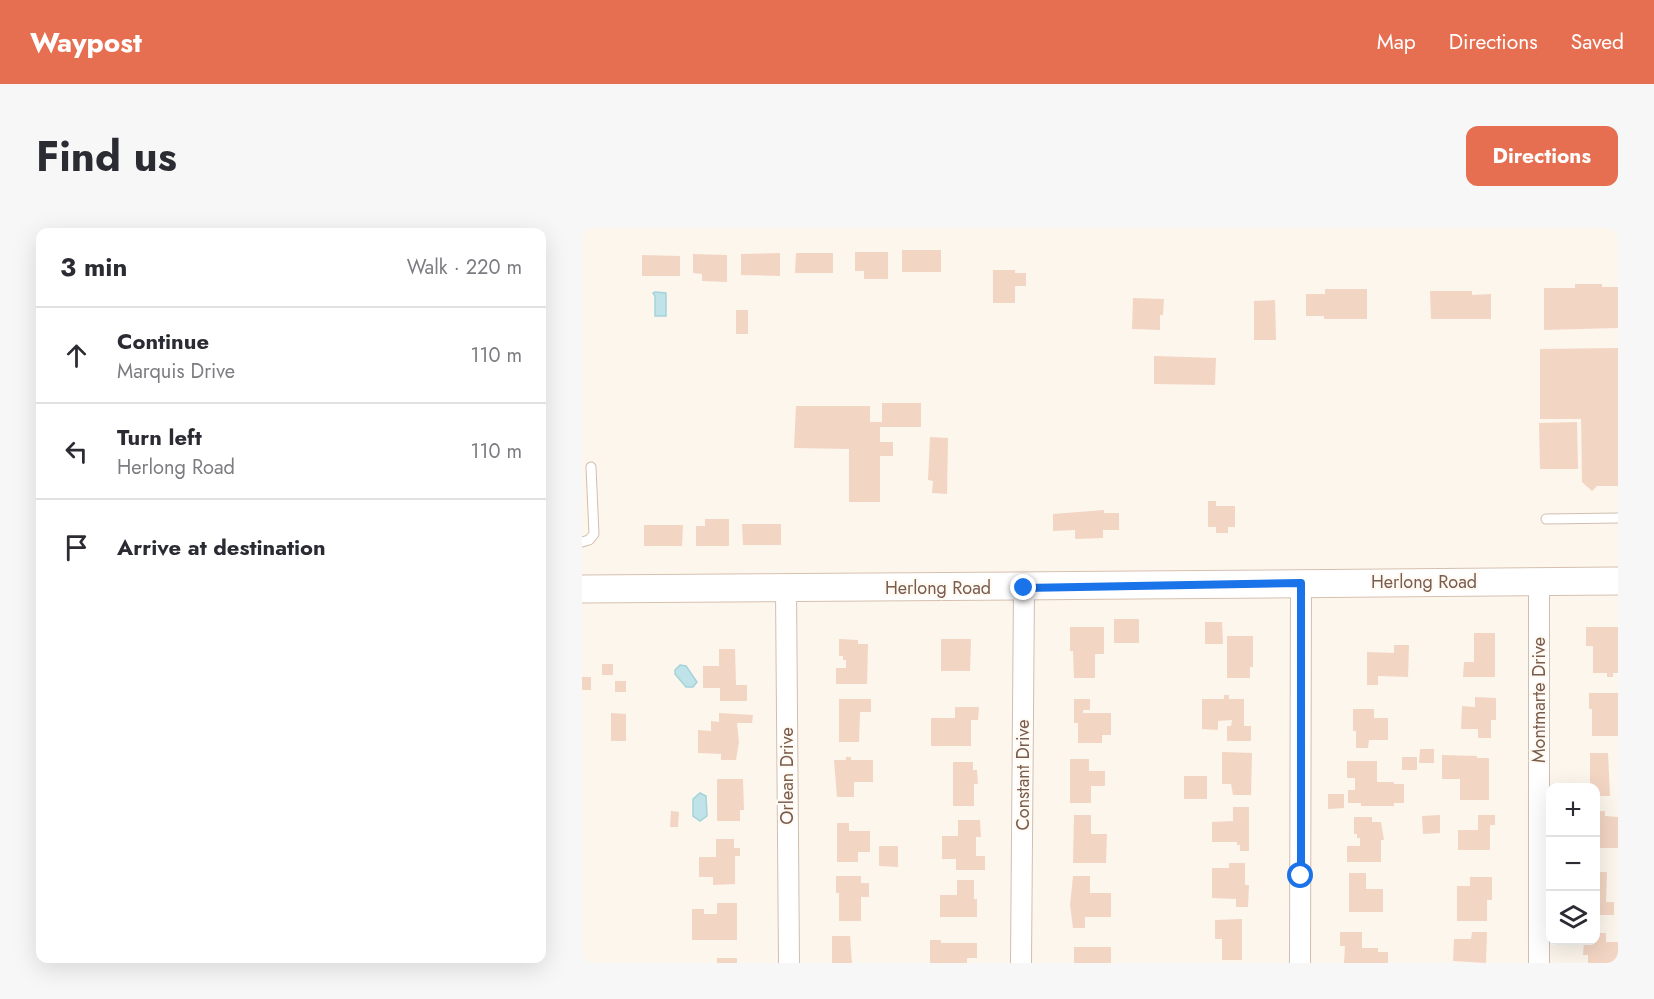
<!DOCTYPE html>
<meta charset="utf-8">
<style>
:root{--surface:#fff;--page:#f7f7f7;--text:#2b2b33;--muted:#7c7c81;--line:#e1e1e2;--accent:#e76f51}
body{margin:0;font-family:Jost,sans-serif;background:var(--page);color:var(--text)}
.controls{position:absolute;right:18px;bottom:18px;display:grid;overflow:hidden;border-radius:12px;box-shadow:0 6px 24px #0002}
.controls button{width:54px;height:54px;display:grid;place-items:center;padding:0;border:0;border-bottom:2px solid var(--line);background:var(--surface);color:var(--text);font:30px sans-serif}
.stop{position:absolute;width:18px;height:18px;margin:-14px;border:4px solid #1a73e8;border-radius:50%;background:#fff}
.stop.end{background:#1a73e8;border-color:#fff;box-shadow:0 2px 6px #0008}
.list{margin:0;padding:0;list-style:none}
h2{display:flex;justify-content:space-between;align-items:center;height:78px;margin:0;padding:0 24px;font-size:26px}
h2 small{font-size:20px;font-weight:400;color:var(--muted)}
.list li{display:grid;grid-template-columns:39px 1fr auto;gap:18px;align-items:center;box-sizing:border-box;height:96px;padding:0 24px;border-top:2px solid var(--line)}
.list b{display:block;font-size:22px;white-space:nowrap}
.list p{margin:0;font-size:20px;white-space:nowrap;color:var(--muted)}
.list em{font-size:20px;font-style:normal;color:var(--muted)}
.icon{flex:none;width:33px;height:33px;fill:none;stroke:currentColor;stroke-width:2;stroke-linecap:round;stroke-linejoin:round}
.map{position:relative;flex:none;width:1036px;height:735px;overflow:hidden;border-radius:12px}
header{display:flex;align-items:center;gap:36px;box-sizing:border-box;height:84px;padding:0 30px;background:var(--accent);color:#fff}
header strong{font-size:28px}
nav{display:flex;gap:33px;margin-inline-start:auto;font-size:21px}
.intro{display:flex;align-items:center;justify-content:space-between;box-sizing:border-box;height:144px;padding:0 36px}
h1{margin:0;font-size:42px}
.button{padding:15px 27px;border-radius:12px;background:var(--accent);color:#fff;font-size:21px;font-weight:700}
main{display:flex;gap:36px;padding:0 36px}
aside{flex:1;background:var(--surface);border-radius:12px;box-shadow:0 6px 24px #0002}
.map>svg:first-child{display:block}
.water{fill:#bfe3e8;stroke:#a5d3da;stroke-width:1.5}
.building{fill:#f3d5c3}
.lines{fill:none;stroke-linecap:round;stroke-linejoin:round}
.lane-casing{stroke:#d1beb0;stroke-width:11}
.street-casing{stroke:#d1beb0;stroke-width:22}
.secondary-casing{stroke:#d6c0b0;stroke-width:29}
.lane{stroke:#fff;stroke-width:9}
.street{stroke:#fff;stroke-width:20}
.secondary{stroke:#fff;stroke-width:27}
.route{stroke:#1a73e8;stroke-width:8}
.labels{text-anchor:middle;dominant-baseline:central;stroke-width:4.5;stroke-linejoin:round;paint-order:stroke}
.street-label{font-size:18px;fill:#7a5c4d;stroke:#fffaf3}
</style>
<header>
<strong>Waypost</strong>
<nav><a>Map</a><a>Directions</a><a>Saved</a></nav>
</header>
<div class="intro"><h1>Find us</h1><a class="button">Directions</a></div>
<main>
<aside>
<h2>3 min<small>Walk · 220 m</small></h2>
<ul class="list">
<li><svg class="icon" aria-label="ahead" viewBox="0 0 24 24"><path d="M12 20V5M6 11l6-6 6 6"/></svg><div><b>Continue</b><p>Marquis Drive</p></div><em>110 m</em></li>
<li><svg class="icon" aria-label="left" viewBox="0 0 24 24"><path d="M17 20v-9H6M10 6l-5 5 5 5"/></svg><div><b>Turn left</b><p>Herlong Road</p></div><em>110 m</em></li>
<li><svg class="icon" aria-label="arrive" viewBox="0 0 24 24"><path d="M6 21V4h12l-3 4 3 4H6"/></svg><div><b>Arrive at destination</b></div></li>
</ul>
</aside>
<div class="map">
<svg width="1036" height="735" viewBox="0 0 1036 735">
<rect width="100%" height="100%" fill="#fdf6ec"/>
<g class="water">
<path d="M73,64L84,65V88H73V68L71,65Z"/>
<path d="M98,437L104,438L115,454L111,459H104L93,446V442Z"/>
<path d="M118,565L124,568L125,588L118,593L111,588V571Z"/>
</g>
<g class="building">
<rect x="320" y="22" width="39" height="22"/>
<path d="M273,24H306V51H282V43H273Z"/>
<path d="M198,25V48L159,47V26Z"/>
<path d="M214,25H251V45H213Z"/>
<path d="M111,26L145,27V54L120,53V46L111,45Z"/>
<path d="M60,27L98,28V48H60Z"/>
<path d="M411,42H433V45H444V58H433V75H411Z"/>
<path d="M993,56H1020V59H1036V100L962,102V60H993Z"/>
<path d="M743,61H785V91H742V88H724V66H743Z"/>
<path d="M848,63H890V67L909,66V91H849Z"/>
<path d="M551,70L582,71L581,87H578V102L550,101Z"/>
<path d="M693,72L694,112H672V73Z"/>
<rect x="154" y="82" width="12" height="24"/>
<path d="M1036,120V258H1015L1010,263L1000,254L999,191H958V121Z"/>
<path d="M572,128L634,130L633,157L572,156Z"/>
<path d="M300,175H339V199H298V214H311V228H298V274H267V221L212,220L214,178H288V194H300Z"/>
<path d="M995,194L996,241H958L957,195Z"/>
<path d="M348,209L366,210L365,266L350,265L351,253L346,252Z"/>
<path d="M626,273H634V278H653V299H646V305H634V299H626Z"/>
<path d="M522,282V285H537V302H521V310L493,311V302L471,303V286Z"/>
<path d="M123,291H147V318H114V298H123Z"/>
<path d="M160,296H199V317H161Z"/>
<path d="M62,297H101L100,318H62Z"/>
<rect x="532" y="391" width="25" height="24"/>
<path d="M623,394H640L641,416H623Z"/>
<path d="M488,399H522V426H513V450H492L491,423H488Z"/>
<path d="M1004,399H1036V445H1031V449H1025V445H1011V418H1004Z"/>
<path d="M892,405H913V449H881L882,434H892Z"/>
<path d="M645,408H671V439H668V450H645Z"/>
<path d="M257,411L276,412V416H286L285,456H254V440H264V432H261V428H257Z"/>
<path d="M359,411H389L388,443H359Z"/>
<path d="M812,417H827L826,449L796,448V457H785V424L812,425Z"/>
<path d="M137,421H153L154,457H165V473H138V460H121V438H137Z"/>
<rect x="20" y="436" width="11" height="11"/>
<rect x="0" y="449" width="9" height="13"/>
<rect x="33" y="453" width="11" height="11"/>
<path d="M1007,465H1036V508H1010V481H1007Z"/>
<path d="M642,467H647V471H662V498H669V513H645V498H649L650,492L636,493V502L620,501V471H642Z"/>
<path d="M893,469L914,470V492H909V510H896V501H879L880,478L893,479Z"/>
<path d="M257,471H289V484H278L277,514H257Z"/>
<path d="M492,471H508V482H501V485H529V507H520V515H496V495H492Z"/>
<path d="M373,479H397L396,492H389V518H349V490H373Z"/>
<path d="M771,481H792V490H806V512H787L786,520H774V503H771Z"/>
<path d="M29,485L44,486V513H29Z"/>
<path d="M137,485L171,487L170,495H155L157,514L154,532H139V526L116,525V502L129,503V493L137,494Z"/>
<path d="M838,521H852V535H837Z"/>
<path d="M640,524L670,525L669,567H651L649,556H640Z"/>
<path d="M1008,525H1026L1028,568H1014V560H1008Z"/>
<path d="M860,527L895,528V530H907V572H878V551H860Z"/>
<path d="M264,529H269V532H291V554H272V569H255L252,532H264Z"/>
<rect x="820" y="529" width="15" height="13"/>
<path d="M488,531H507V543H523V558H509V575H488Z"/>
<path d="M765,533H795V554H812V556H822V575H812V578H779V575H766V562H773V550H765Z"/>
<path d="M371,534H391V542H395L396,556H392V578H371Z"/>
<rect x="602" y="548" width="23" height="23"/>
<path d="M135,551H161L162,582H158V593H135Z"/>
<path d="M746,566H762V580L746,581Z"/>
<path d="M651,579H667V623H658V617H655V614H630V594L651,593Z"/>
<path d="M89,583L97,584L96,599H88Z"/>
<path d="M1014,583H1023V588L1036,589V620H1014Z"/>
<path d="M492,587H509V606H525L524,635H491Z"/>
<path d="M858,587V605L841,606L840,588Z"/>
<path d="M896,587H913V597H908V622H876V602H896Z"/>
<path d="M772,589H790V594H799L802,612H799V634H765V618H778V610H775V606H772Z"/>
<path d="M376,592H398L399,609H394V628H403V642H374V631H360V608H376Z"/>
<path d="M255,595H267V603H288V624H276V634H255Z"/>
<path d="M134,611H152V620H158V628H153V656L131,657V649H117V629H134Z"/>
<path d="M297,618H316V639L297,638Z"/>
<path d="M647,635H663V657H667L666,679H654V671L630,670V640H647Z"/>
<path d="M1014,644H1025L1024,674H1032V687H1014Z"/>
<path d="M767,645H784V661H801V684H767Z"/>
<path d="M254,648H279V655H287V669H279V693H257V665H254Z"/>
<path d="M491,648H508V665H529V689H503V700H491L488,677Z"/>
<path d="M888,649H910V672H905V693H875V658H888Z"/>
<path d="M375,652H392V671H395V689H358V667H375Z"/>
<path d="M135,675H155V712H110V681H122V686H135Z"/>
<path d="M660,691V732H640V711H633V692Z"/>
<path d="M758,704H780V720H796V724H806V735H762L763,718H758Z"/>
<path d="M890,704H905L904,735L871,733L872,711H889Z"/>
<path d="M1014,705H1024V714H1036V735H1006V727H1001L1002,712H1014Z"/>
<path d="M250,708H268L270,735H250Z"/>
<path d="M348,712H359V715H395V730H385V735H348Z"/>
<rect x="492" y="719" width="37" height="16"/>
<rect x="135" y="730" width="20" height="5"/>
</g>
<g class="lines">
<defs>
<g id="lane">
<path d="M964,291L1036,290"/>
<path d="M0,314L7,312L12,306L9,239"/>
</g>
<g id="street">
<path d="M204,361L207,735"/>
<path d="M439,735L442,360"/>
<path d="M718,735L719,355"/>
<path d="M957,735V353"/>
</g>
<path id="secondary" d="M0,361C345,361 691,354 1036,353"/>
</defs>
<use href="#lane" class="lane-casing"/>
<use href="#street" class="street-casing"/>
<use href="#secondary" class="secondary-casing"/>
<use href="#lane" class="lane"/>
<use href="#street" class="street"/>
<use href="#secondary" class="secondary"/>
</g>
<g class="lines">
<path class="route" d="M442,360L719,355V648"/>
</g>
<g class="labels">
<g class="street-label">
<text x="842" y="354">Herlong Road</text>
<text x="356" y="360">Herlong Road</text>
<text transform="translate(957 472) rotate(-90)">Montmarte Drive</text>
<text transform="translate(441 547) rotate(-90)">Constant Drive</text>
<text transform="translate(205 548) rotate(-90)">Orlean Drive</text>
</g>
</g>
</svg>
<div class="controls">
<button>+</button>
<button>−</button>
<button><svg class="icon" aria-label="layers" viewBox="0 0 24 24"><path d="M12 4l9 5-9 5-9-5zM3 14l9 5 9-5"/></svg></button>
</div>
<div class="stop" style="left:719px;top:648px"></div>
<div class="stop end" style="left:442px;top:360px"></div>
</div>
</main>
